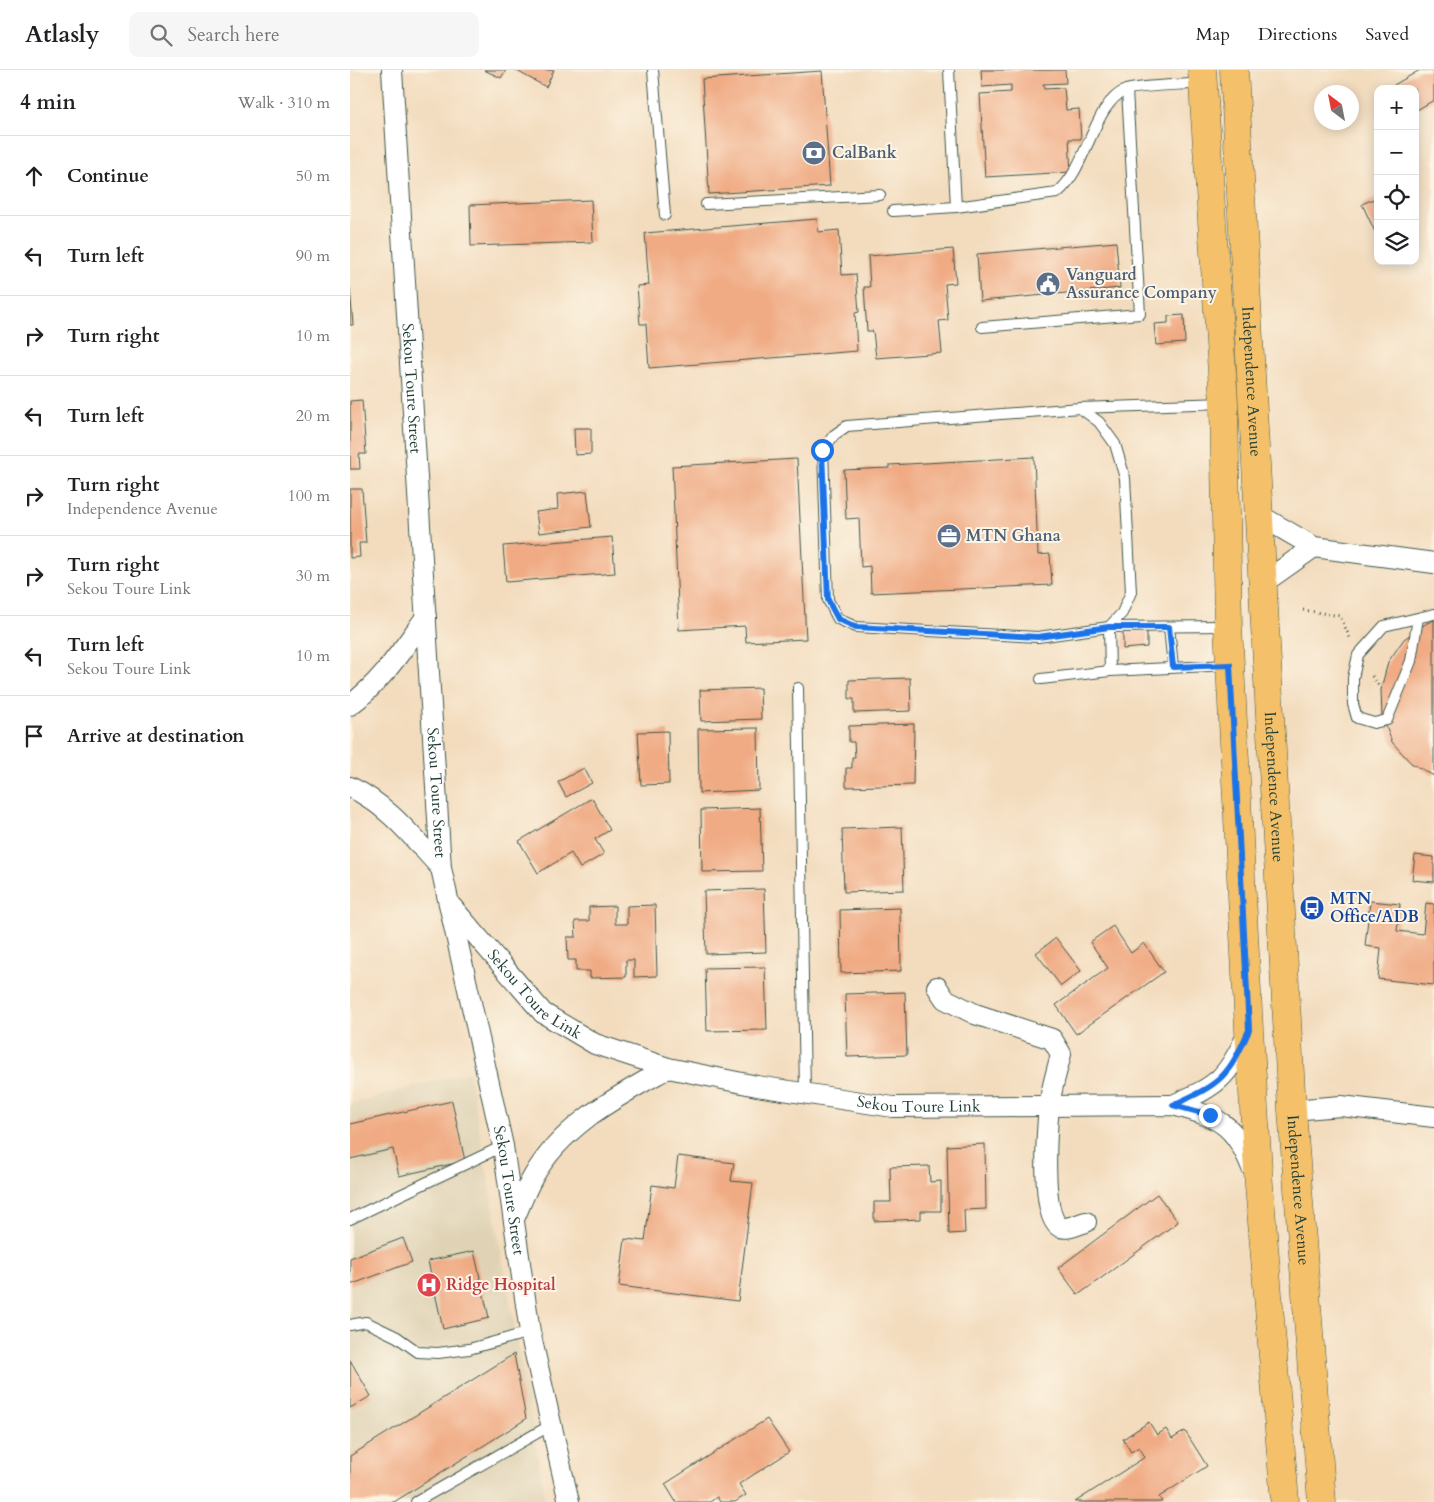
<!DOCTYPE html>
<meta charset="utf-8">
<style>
:root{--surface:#fff;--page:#f6f6f6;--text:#202124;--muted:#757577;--line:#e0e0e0}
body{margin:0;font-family:Cardo,serif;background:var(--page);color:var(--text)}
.controls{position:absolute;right:15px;top:15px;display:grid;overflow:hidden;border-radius:10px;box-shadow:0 2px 12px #0003}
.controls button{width:45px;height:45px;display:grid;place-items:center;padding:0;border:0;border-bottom:1px solid var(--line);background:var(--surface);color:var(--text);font:25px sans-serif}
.compass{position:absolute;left:964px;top:15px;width:45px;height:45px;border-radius:50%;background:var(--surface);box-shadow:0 2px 12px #0003;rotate:328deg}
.stop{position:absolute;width:15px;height:15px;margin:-11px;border:4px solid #1a73e8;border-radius:50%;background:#fff}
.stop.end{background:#1a73e8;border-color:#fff;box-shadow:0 1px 5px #0008}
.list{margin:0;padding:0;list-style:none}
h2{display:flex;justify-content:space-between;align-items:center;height:65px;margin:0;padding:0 20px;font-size:21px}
h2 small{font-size:16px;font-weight:400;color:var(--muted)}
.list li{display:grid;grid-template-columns:32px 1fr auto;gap:15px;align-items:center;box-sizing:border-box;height:80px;padding:0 20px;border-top:1px solid var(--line)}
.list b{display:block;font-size:19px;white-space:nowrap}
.list p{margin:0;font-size:16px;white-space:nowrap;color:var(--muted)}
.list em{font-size:16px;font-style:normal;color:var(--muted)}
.icon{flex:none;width:28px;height:28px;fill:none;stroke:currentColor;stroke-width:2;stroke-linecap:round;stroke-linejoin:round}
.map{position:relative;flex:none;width:1084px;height:1432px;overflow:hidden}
header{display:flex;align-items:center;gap:30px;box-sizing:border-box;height:70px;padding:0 25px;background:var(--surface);border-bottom:1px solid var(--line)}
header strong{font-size:24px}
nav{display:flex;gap:28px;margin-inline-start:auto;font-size:18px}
.search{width:350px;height:45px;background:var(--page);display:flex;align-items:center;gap:12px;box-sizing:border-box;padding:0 18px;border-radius:10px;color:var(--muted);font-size:19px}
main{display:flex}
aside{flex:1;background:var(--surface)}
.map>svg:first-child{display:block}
.built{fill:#e0d3b5}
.building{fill:#f0ab84}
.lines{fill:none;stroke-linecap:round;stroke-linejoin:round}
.service-casing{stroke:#3f5549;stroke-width:12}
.minor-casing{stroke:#3f5549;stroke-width:22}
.primary-casing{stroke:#3f5549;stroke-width:29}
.path{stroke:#3f5549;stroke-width:3;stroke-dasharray:1 4;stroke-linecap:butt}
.service{stroke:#fff;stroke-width:10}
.minor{stroke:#fff;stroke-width:20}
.primary{stroke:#f4c16a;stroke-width:28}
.route{stroke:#1a73e8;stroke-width:6}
.labels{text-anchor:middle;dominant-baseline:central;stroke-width:4;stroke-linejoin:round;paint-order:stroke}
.service-label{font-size:16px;font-weight:bold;fill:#4e5e75;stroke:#fcf5e5;text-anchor:start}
.street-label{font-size:16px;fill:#1f3d34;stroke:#fcf5e5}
.transit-label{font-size:16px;font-weight:bold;fill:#164399;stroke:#fcf5e5;text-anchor:start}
.health-label{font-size:16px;font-weight:bold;fill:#be3a42;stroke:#fcf5e5;text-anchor:start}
</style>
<header>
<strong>Atlasly</strong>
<div class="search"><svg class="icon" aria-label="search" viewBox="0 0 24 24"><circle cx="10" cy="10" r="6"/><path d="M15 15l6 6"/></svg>Search here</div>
<nav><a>Map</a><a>Directions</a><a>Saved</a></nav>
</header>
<main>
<aside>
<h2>4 min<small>Walk · 310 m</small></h2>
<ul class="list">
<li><svg class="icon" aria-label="ahead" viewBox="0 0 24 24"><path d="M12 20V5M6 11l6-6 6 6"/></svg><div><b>Continue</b></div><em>50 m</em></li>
<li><svg class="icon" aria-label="left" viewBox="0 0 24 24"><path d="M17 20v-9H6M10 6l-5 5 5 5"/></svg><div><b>Turn left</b></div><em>90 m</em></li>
<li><svg class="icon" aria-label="right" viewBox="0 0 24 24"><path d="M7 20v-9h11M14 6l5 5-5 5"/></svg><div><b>Turn right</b></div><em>10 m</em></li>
<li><svg class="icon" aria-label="left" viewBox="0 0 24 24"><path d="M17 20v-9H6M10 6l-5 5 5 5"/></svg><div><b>Turn left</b></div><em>20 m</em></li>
<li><svg class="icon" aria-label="right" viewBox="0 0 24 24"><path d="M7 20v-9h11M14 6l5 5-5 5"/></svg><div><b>Turn right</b><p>Independence Avenue</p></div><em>100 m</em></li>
<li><svg class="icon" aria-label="right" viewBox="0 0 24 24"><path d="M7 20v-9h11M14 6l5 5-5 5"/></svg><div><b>Turn right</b><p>Sekou Toure Link</p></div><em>30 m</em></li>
<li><svg class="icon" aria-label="left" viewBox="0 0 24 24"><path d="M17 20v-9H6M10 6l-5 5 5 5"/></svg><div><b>Turn left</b><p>Sekou Toure Link</p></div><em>10 m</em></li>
<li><svg class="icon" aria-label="arrive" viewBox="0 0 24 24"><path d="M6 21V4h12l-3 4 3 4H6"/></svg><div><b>Arrive at destination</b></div></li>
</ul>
</aside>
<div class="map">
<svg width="1084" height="1432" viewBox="0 0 1084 1432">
<rect width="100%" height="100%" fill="#fcf5e5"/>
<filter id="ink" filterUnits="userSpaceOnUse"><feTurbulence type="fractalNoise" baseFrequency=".02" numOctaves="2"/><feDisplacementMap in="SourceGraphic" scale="10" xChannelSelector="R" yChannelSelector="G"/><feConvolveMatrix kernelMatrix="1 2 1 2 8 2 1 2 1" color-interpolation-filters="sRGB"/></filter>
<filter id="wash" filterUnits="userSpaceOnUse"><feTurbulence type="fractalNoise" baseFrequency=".0096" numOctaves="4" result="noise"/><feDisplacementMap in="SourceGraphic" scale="20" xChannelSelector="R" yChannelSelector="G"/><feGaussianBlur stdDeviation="1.12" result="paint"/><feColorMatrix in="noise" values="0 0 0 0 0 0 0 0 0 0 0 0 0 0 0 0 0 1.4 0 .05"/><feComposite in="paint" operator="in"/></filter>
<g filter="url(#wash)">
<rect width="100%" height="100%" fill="#f3dcbe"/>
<path class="built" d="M119,1002L196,1432H0V1034Z"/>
<g id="blocks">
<g class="building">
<path d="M134,0H156L151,8Z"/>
<path d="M165,0H204L196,17Z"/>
<path d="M631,0H715L716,13L693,14L694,19L714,18L716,40L729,39L731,69H719L721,102L635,107L630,24L661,22V15L632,17Z"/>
<path d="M1070,0H1084V30L1065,41V19H1046L1044,15Z"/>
<path d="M472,1L480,116L359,124L352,9Z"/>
<path d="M1028,127V168L1012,134Z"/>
<path d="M241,130L243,172L121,176L120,135Z"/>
<path d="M467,149L468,162L489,160L492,205L506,204L509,242L505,243L507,281L299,298L296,254H290L287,216L299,215L295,163Z"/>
<path d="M766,172L770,218L630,231L627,184Z"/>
<path d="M603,179L606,213L595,214L598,250L589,251L592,283L526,288L523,261H517L514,217H520L518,186Z"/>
<path d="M0,218L3,255H0Z"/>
<path d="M834,245L835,273L806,275L804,254L818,253V246Z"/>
<path d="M12,330L16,384H9L10,399H0V331Z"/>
<path d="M224,358H241V384L225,385Z"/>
<path d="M684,387L688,485L700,484L702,515L521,523L520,496L511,497L509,448L496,449L494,400L539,398V395Z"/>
<path d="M447,389L456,569L396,572L395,556L329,560L322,396Z"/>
<path d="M0,419H12L16,473H9L10,487L0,488Z"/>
<path d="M237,421L241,457L189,463L186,442L208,439L207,424Z"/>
<path d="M262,467L265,503L156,512L153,476Z"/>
<path d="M1084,550V706L1061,693L1042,672L1032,646L1031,619L1038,592L1054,569L1077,553Z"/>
<path d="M797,561V577L773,579V562Z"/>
<path d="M560,608L561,641L504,643V629H499V610Z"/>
<path d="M410,618L411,649L351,651L350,620Z"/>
<path d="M564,654L563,715L496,717V698H502V687H505L504,672H499V656Z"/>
<path d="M408,658L409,720L349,723L348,659Z"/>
<path d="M318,661L319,714L291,715L288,662Z"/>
<path d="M234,698L242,713L216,727L208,712Z"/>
<path d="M242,728L260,760L245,769L254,784L230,798L221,783L188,803L169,771Z"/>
<path d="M410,738L412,801L352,802L351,740Z"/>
<path d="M552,757L554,820L494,822L492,759Z"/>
<path d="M1065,785L1084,787V812L1062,810Z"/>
<path d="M414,819L416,882L356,884L354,821Z"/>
<path d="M1020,831L1050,834L1047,861L1073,864L1076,833L1084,834V915L1028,909L1031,878L1015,876Z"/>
<path d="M305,835L307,906L284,907V890H276V907L240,908V901H226V890H218L217,867H226L225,851H239V837L265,836V854H277V836Z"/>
<path d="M550,838L551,901L491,903L490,840Z"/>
<path d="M763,856L781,883L794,873L814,902L726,964L706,935L758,898L740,872Z"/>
<path d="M706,868L731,901L711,916L686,883Z"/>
<path d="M415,897L417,960L357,961L355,898Z"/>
<path d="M555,922L557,985L497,987L495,924Z"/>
<path d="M102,1031L115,1091L49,1106L43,1079L0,1089V1054Z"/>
<path d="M635,1074L636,1139L614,1140L615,1163L599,1164L597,1076Z"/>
<path d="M328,1086L384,1093L381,1111L403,1113L388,1231L269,1216L275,1169L295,1171L302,1115L324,1118Z"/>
<path d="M579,1096L580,1112L591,1111V1141H571V1149L524,1151V1132H541L540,1097Z"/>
<path d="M807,1124L828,1152L728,1225L708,1198Z"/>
<path d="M53,1168L62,1192L0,1215V1188Z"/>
<path d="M124,1181L139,1248L93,1259L78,1191Z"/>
<path d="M164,1284L176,1349L44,1432H0V1386Z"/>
<path d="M0,1290L21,1326L0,1338Z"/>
<path d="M417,1349L439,1382L389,1414L396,1425L385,1432H370L367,1427L360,1432H326L315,1414Z"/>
<path d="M799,1352L807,1365L816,1359L822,1369L835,1361L857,1396L809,1427L812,1432H725L795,1387L789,1377L781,1382L773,1369Z"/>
</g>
</g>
</g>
<g filter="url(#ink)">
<use href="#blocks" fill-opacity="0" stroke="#3f5549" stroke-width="1"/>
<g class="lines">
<defs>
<g id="service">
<path d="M303,0L315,145"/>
<path d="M599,0L606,137"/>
<path d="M356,134L530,125"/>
<path d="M543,141L606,137L707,123C738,98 743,33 776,20C790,15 836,15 853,13"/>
<path d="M632,257L790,244L777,20"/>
<path d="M874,333L730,338L497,356L484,365L473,380L478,530L488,549L506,557L688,567L759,557L877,556"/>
<path d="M730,338L749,352L765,374L775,408L781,522L772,543L759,557L760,601"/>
<path d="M1068,548L1061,591L1037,650L1024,653L1007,648L1003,634V608L1008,585L1034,556L1084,544"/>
<path d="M819,557L823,597"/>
<path d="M691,609L760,601L879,595"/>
<path d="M448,618L455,1022"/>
<path d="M0,1149L153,1076"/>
<path d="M0,1255L16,1252L47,1267L68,1282L88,1283L119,1279L180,1262"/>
<path d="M66,1432L201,1355"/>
</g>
<g id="minor">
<path id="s1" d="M42,0L91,798L153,1076L180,1262L219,1432"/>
<path d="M909,445L964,477L1084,493"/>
<path d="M913,513L964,477"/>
<path d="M0,635C32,612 53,578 76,547"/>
<path d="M0,717C37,734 64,769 91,798"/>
<path id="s2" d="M102,837L193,943L245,974L318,998L407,1016L543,1037L823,1035C869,1048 884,1052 902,1098"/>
<path d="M587,917L595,929L625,944L702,969L711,984C707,1001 701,1019 699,1037C697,1057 690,1147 710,1157C718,1160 728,1154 736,1152"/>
<path d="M823,1035C868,1015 877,1009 898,963"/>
<path d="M942,1040L991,1036L1084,1047"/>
<path d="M164,1149C170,1136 175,1121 183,1107C213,1054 267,1027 318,998"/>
</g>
<g id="primary">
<path d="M852,0L874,333L878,556L899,960L909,1115L935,1432"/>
<path id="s3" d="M884,0L942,1040L972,1432"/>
</g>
</defs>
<use href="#service" class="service-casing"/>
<use href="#minor" class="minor-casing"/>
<use href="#primary" class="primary-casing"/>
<g class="path">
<path d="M953,540L990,546L1000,568"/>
<path d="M1022,606L1031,619"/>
</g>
<use href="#service" class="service"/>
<use href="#minor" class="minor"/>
<use href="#primary" class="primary"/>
</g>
</g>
<g class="lines" filter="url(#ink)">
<path class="route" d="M472,380L478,530L488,549L506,557L688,567L759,557H819L823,597L880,595L899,960C878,1008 870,1014 823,1035L860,1045"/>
</g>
<defs>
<symbol id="bank-disc" viewBox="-11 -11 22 22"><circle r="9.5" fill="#5c6f8a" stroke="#fcf5e5"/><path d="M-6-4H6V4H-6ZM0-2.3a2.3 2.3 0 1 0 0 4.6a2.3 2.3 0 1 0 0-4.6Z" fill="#fff"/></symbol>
<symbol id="civic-disc" viewBox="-11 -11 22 22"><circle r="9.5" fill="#5c6f8a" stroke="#fcf5e5"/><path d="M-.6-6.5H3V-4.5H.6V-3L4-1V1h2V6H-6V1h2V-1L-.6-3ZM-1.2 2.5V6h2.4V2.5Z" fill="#fff"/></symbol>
<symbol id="office-disc" viewBox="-11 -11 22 22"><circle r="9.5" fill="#5c6f8a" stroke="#fcf5e5"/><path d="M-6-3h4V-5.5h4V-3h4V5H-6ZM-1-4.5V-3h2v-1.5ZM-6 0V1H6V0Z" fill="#fff"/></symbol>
<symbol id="bus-disc" viewBox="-11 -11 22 22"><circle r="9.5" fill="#1a4fb4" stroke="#fcf5e5"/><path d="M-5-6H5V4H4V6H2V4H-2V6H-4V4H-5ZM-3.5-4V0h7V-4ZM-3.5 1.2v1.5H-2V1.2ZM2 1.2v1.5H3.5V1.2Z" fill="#fff"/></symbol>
<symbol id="hospital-disc" viewBox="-11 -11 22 22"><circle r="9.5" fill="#e0444e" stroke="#fcf5e5"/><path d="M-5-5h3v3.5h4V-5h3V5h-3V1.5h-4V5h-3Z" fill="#fff"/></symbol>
</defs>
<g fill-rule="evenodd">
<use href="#bank-disc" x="450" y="69" width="28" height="28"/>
<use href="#civic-disc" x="684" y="200" width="28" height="28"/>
<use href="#office-disc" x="585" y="452" width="28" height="28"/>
<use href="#bus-disc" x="948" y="824" width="28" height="28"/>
<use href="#hospital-disc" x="65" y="1201" width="28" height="28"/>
</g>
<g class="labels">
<g class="service-label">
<text x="482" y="83">CalBank</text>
<text x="716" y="205">Vanguard<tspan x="716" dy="18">Assurance Company</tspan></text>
<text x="616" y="466">MTN Ghana</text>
</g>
<g class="street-label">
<text stroke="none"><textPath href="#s3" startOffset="312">Independence Avenue</textPath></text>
<text stroke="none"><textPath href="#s1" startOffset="319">Sekou Toure Street</textPath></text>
<text stroke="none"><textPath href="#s3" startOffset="718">Independence Avenue</textPath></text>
<text stroke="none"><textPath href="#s1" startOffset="724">Sekou Toure Street</textPath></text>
<text stroke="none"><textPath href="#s2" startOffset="121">Sekou Toure Link</textPath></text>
<text stroke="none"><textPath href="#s2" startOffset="531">Sekou Toure Link</textPath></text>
<text stroke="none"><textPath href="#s1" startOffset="1129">Sekou Toure Street</textPath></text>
<text stroke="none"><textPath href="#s3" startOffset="1122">Independence Avenue</textPath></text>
</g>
<g class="transit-label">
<text x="980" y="829">MTN<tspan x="980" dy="18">Office/ADB</tspan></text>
</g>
<g class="health-label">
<text x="96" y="1215">Ridge Hospital</text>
</g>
</g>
</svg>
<div class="controls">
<button>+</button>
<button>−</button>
<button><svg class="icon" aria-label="locate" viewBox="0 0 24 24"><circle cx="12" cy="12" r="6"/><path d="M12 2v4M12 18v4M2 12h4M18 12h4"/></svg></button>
<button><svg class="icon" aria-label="layers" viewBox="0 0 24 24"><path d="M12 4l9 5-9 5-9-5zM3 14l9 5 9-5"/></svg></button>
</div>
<svg class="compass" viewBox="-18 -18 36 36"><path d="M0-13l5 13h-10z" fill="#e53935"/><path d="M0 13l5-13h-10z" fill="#757577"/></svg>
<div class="stop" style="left:472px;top:380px"></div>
<div class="stop end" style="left:860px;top:1045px"></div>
</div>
</main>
